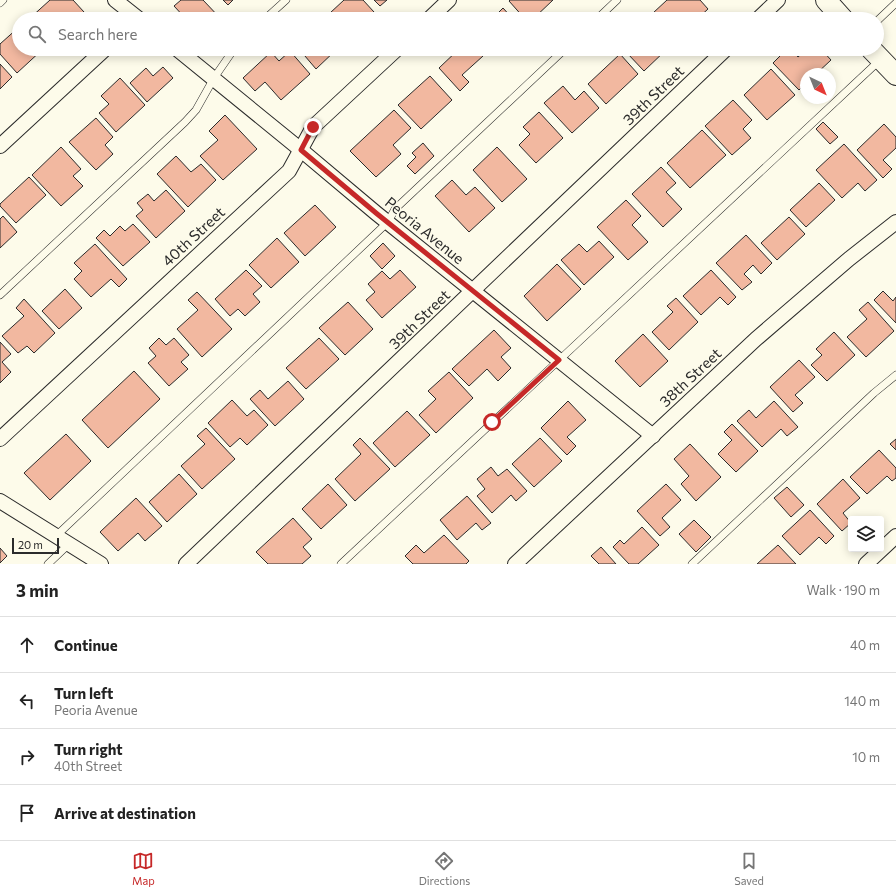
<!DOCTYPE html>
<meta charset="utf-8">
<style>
:root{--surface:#fff;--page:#f6f6f6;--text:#222;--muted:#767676;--line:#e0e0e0;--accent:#c62828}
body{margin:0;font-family:Commissioner,sans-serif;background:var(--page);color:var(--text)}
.controls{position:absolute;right:12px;bottom:12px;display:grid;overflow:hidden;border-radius:4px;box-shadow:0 2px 10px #0003}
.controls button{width:36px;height:36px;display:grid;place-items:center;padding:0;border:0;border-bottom:1px solid var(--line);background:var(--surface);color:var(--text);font:20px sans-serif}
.compass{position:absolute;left:800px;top:68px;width:36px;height:36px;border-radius:50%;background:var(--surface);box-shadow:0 2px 10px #0003;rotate:137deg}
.scale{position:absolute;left:12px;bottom:10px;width:47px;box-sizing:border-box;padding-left:4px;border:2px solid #2b2b2b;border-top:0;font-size:11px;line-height:14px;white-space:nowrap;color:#2b2b2b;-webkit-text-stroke:3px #fdfbea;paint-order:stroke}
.stop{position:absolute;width:12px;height:12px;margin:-9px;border:3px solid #c62828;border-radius:50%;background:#fff}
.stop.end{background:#c62828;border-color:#fff;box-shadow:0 1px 4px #0008}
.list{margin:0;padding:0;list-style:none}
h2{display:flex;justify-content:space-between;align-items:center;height:52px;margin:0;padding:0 16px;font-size:17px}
h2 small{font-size:13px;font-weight:400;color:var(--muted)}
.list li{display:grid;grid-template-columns:26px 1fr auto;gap:12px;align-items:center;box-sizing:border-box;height:56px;padding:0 16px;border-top:1px solid var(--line)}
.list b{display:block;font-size:15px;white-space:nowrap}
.list p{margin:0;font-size:13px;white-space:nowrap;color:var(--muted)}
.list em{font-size:13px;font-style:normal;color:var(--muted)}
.icon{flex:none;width:22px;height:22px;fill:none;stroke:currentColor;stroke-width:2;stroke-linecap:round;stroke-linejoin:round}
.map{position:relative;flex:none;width:896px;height:564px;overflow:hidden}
.search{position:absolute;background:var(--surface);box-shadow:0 2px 10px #0003;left:12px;right:12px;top:12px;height:44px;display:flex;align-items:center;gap:10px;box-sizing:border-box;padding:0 14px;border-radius:22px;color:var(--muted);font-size:15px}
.sheet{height:276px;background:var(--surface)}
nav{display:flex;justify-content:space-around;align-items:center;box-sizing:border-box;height:56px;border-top:1px solid var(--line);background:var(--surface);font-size:11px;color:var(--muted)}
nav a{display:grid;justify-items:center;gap:2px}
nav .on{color:var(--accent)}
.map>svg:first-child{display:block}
.building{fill:#f2b8a0;stroke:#2b2b2b}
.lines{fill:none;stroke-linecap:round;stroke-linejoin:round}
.lane-casing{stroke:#2b2b2b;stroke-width:8}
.street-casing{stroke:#2b2b2b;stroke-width:16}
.secondary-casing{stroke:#2b2b2b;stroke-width:22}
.lane{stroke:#fdfbea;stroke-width:7}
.street{stroke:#fdfbea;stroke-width:14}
.secondary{stroke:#fdfbea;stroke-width:20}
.route{stroke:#c62828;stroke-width:5}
.labels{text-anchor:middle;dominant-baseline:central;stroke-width:3;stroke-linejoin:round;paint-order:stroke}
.street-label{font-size:15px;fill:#2b2b2b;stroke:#fdfbea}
</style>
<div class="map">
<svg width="896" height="564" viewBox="0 0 896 564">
<rect width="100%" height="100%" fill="#fdfbea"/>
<g class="building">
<path d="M50,0H73L84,12L76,19H29Z"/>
<path d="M181,0H203L221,19H186L174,6Z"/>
<path d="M223,0H233L228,5Z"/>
<path d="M344,0H363L374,12L367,19H335L330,13Z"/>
<path d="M374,0H387L380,6Z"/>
<path d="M510,0H553L533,19H525L509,1Z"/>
<path d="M667,0H700L708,9L697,19H659L653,13Z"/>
<path d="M503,8L513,19H492Z"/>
<path d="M19,27V49H43L17,73L0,54V44Z"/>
<path d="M299,49H337L316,69Z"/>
<path d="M459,49H476L483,56L462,75L469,82L460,91L439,68Z"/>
<path d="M631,49H667L644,71L627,53Z"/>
<path d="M787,49H791L798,57L807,49H821L831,60L816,74H806V83L799,90L773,63Z"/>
<path d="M290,51L310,74L281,100L265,82L255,91L243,78L271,52L279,61Z"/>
<path d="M620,54L638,74L606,104L588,84Z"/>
<path d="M0,64L12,77L0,89Z"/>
<path d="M163,67L173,78L147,102L130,83L146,68L153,76Z"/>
<path d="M771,69L795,95L767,120L744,95Z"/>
<path d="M430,76L452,100L421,129L398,105Z"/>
<path d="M120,78L145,105L116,132L99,113L109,104L101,96Z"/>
<path d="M563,86L575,100L584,91L599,108L572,133L544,103Z"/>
<path d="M733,100L752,120L743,129L751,138L732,155L705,126Z"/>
<path d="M394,110L411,128L393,145L401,154L376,177L350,151Z"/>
<path d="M539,112L563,138L536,163L519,145L530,134L523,127Z"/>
<path d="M225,115L257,149L223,180L200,156L218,140L209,131Z"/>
<path d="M96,118L113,137L105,145L113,154L96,170L69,142Z"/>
<path d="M823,122L838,137L830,144L816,129Z"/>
<path d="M884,124L896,137V148L883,160L892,169L883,178L857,150Z"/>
<path d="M702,130L726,155L690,188L667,163Z"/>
<path d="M423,143L434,156L415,174L407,166L416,157L412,153Z"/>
<path d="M844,144L877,180L865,191L858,183L842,198L816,170Z"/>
<path d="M61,147L81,169L73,176L83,186L61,206L32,175Z"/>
<path d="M497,147L527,179L502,202L473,170Z"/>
<path d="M176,156L191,172L201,164L216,180L188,207L157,174Z"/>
<path d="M661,167L676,183L666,192L682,209L663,227L632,194Z"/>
<path d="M29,177L46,195L16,223L0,206V204Z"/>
<path d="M452,180L466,195L475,187L495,208L469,232L435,196Z"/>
<path d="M819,183L835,200L806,227L790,210Z"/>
<path d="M166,190L185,211L156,238L136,216L143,210L137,203L148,194L154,201Z"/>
<path d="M626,200L641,216L632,225L648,242L628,260L597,227Z"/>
<path d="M315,205L336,227L305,256L284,233Z"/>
<path d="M3,216L17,232L0,248V219Z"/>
<path d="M789,217L805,234L777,260L761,243Z"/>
<path d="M133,224L150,242L123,266L96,238L104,230L110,236L120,226L125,231Z"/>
<path d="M746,235L772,263L761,274L753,265L744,274L752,282L742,290L716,263Z"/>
<path d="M277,238L299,262L271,288L249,265Z"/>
<path d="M599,241L614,257L584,285L561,260L579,244L587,252Z"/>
<path d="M383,243L395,256L382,269L370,256Z"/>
<path d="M95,244L127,279L119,287L111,279L91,297L74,279L82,271L74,263Z"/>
<path d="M557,264L581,289L547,321L524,296Z"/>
<path d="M246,270L262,286L253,294L260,302L245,316L238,309L230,316L215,299Z"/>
<path d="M400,270L416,287L382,318L366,300L375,292L368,284L382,271L390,279Z"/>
<path d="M711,270L736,297L728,305L720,297L701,315L683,296Z"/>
<path d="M65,289L82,308L59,329L42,311Z"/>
<path d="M883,291L893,301L896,297V323L874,300Z"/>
<path d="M197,292L232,329L202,357L177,329L198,310L188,300Z"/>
<path d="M676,298L698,322L669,350L652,332L673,312L667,306Z"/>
<path d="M24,299L55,333L34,353L27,346L18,353L2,336L24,316L16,308Z"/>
<path d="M348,302L373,329L345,355L319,328Z"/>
<path d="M868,302L894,331L866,357L847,337L867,319L859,310Z"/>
<path d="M494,330L511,348L501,357L511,368L498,381L487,369L469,386L452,369Z"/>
<path d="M834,332L855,355L827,381L811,365L822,355L816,349Z"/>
<path d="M643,334L668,361L640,387L615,361Z"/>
<path d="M159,338L166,345L174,338L189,355L181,362L188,369L169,386L148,363L156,356L149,348Z"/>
<path d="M319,338L339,359L306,389L286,368Z"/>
<path d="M0,342L11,354L2,362L11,372L0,383Z"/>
<path d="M799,360L815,377L795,395L803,403L793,412L770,387Z"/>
<path d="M134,371L160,399L108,448L82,420Z"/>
<path d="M449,372L473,398L436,433L419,415L436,399L428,391Z"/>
<path d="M288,381L304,399L275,426L250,399L260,390L268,399Z"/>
<path d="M232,400L247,416L254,410L268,425L247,445L240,438L230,447L208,423Z"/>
<path d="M568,401L586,420L567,437L576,446L567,455L541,428Z"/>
<path d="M774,401L798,427L787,436L781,429L762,447L737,421L749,410L756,418Z"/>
<path d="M407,411L430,435L395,467L373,443Z"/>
<path d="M732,424L758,451L736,472L718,454L732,440L724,432Z"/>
<path d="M206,428L235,459L202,489L181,466L205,444L197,436Z"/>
<path d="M66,434L91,461L50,500L24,473Z"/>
<path d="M360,438L390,469L355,501L335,479L361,454L353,445Z"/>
<path d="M540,438L562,461L534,487L512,464Z"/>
<path d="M896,439V450L890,444Z"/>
<path d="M690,444L721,477L696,501L681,484L689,476L674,459Z"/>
<path d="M879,450L896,468V478L892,481L887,476L867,494L850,477Z"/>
<path d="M491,467L498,476L507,469L527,491L516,501L511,495L492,513L477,496L485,489L477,479Z"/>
<path d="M179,474L197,494L167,522L149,502Z"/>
<path d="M843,479L860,498L843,513L851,523L842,531L817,504Z"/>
<path d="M328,484L347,505L321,529L302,509Z"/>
<path d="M666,484L681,500L662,518L670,527L660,536L637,511Z"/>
<path d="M787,487L804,505L791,517L774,498Z"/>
<path d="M467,496L491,523L482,530L476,523L457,540L440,520Z"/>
<path d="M136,498L162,526L145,541L138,533L118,551L100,532Z"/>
<path d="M810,510L834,536L826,544L819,537L800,555L782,536Z"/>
<path d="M293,518L312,539L303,547L311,556L302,564H268L256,552Z"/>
<path d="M694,520L711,537L696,552L679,534Z"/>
<path d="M642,527L659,545L638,564H629L613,547L620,540L624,544Z"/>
<path d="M444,535L469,561L466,564H413L405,556L416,545L424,553Z"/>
<path d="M778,545L796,564H757Z"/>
<path d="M601,547L616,564H599L591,556Z"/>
<path d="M0,548L7,556L0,563Z"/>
</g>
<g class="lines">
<defs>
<g id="lane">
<path d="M0,3L3,0"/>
<path d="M265,19L286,0"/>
<path d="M597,19L617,0"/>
<path d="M877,21L896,3"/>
<path d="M0,295L185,122L196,110L214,78L234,49"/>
<path d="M56,536L388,222L395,209L565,49"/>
<path d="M48,564L69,544"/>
<path d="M341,564L879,61"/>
<path d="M692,564L874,393L896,375"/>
</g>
<g id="street">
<path d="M115,0L139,19"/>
<path d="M429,19L449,0"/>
<path d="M758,19L778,0"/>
<path d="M177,49L301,150L376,213L653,436"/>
<path d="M0,146L105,49"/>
<path d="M0,439L289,171L313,127L397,49"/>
<path d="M0,501L101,564"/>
<path d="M186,564L726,49"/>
<path d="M515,564L756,339L849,259L896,222"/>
<path d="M866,564L896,536"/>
</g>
<g id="secondary">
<path d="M826,0L843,19"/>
<path d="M871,49L896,75"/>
</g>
</defs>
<use href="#lane" class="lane-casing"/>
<use href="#street" class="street-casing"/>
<use href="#secondary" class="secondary-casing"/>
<use href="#lane" class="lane"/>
<use href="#street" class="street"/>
<use href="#secondary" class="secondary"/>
</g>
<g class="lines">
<path class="route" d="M313,127L301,150L376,213L559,360L492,422"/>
</g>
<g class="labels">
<g class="street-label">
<text transform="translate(653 95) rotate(-44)">39th Street</text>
<text transform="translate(425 230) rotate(39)">Peoria Avenue</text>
<text transform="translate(193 236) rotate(-43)">40th Street</text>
<text transform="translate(419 319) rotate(-44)">39th Street</text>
<text transform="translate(690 377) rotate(-43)">38th Street</text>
</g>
</g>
</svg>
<div class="controls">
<button><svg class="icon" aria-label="layers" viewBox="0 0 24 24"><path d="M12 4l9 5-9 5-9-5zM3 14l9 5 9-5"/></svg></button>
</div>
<svg class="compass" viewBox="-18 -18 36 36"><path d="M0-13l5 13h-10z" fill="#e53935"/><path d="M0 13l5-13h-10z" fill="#767676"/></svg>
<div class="scale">20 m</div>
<div class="stop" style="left:492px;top:422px"></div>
<div class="stop end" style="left:313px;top:127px"></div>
<div class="search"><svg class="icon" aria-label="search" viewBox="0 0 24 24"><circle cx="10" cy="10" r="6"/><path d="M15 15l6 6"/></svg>Search here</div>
</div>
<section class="sheet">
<h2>3 min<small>Walk · 190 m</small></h2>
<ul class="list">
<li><svg class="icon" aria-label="ahead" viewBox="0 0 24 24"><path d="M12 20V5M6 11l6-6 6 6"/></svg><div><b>Continue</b></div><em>40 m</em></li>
<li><svg class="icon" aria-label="left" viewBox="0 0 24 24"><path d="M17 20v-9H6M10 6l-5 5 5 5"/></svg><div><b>Turn left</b><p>Peoria Avenue</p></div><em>140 m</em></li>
<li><svg class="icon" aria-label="right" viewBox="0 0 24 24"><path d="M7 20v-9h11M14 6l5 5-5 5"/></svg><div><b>Turn right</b><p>40th Street</p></div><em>10 m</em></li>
<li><svg class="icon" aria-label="arrive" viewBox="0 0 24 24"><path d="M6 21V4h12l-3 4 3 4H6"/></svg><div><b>Arrive at destination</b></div></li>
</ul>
</section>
<nav>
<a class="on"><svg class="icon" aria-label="map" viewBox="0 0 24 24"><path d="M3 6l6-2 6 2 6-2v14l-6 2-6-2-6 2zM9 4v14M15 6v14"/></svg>Map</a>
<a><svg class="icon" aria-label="directions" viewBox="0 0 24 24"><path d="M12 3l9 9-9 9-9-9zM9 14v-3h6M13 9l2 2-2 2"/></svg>Directions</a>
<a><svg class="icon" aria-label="saved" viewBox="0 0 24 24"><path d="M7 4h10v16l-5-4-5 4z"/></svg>Saved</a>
</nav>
